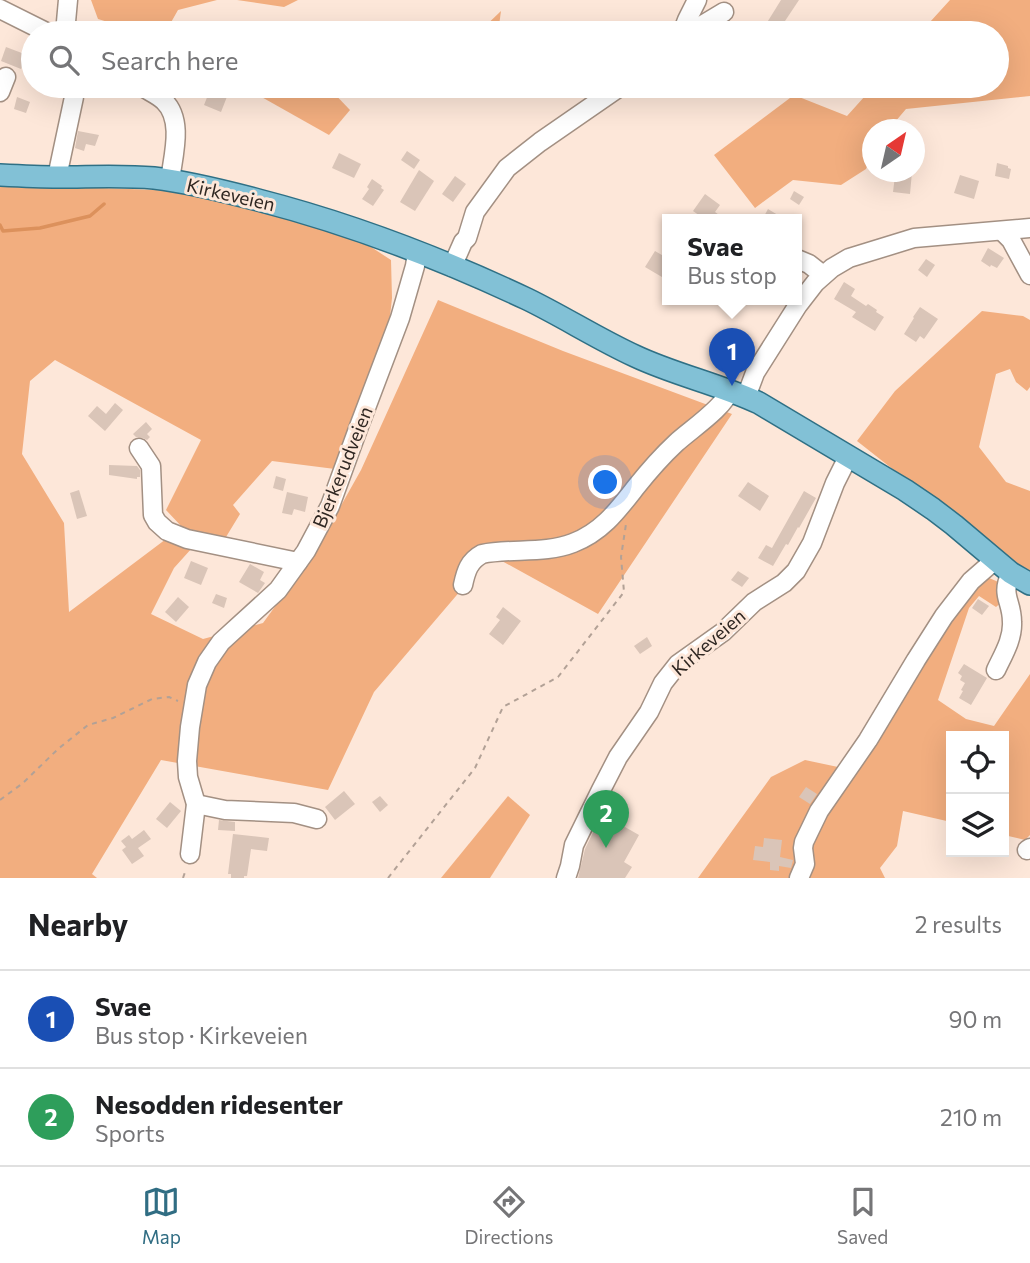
<!DOCTYPE html>
<meta charset="utf-8">
<style>
:root{--surface:#fff;--page:#f2f2f2;--text:#202124;--muted:#757577;--line:#e0e0e0;--accent:#306d83}
body{margin:0;font-family:Commissioner,sans-serif;background:var(--page);color:var(--text)}
.controls{position:absolute;right:21px;bottom:21px;display:grid;overflow:hidden;border-radius:0px;box-shadow:0 7px 28px #0002}
.controls button{width:63px;height:63px;display:grid;place-items:center;padding:0;border:0;border-bottom:2px solid var(--line);background:var(--surface);color:var(--text);font:35px sans-serif}
.compass{position:absolute;left:862px;top:119px;width:63px;height:63px;border-radius:50%;background:var(--surface);box-shadow:0 7px 28px #0002;rotate:34deg}
.you{position:absolute;left:606px;top:483px;width:24px;height:24px;margin:-18px;border:5px solid #fff;border-radius:50%;background:#1a73e8;box-shadow:0 0 0 10px #1a73e833}
.badge{display:grid;place-items:center;width:46px;height:46px;border-radius:50%;background:var(--accent);color:#fff;font-size:23px;font-weight:700}
.pin{position:absolute;translate:-50% -58px;filter:drop-shadow(0 2px 4px #0008)}
.pin::after{content:'';position:absolute;top:37px;width:24px;height:21px;background:inherit;clip-path:polygon(0 0,100% 0,50% 100%)}
.popup{position:absolute;left:662px;top:214px;width:140px;height:91px;box-sizing:border-box;display:grid;place-content:center;border-radius:0px;background:var(--surface);filter:drop-shadow(0 2px 5px #0005);font-size:23px;white-space:nowrap;color:var(--muted)}
.popup b{font-size:26px;color:var(--text)}
.popup::after{content:'';position:absolute;left:50%;top:100%;margin-left:-14px;border:14px solid transparent;border-top-color:var(--surface)}
.list{margin:0;padding:0;list-style:none}
h2{display:flex;justify-content:space-between;align-items:center;height:91px;margin:0;padding:0 28px;font-size:30px}
h2 small{font-size:23px;font-weight:400;color:var(--muted)}
.list li{display:grid;grid-template-columns:46px 1fr auto;gap:21px;align-items:center;box-sizing:border-box;height:98px;padding:0 28px;border-top:2px solid var(--line)}
.list b{display:block;font-size:26px;white-space:nowrap}
.list p{margin:0;font-size:23px;white-space:nowrap;color:var(--muted)}
.list em{font-size:23px;font-style:normal;color:var(--muted)}
.icon{flex:none;width:38px;height:38px;fill:none;stroke:currentColor;stroke-width:2;stroke-linecap:round;stroke-linejoin:round}
.map{position:relative;flex:none;width:1030px;height:878px;overflow:hidden}
.search{position:absolute;background:var(--surface);box-shadow:0 7px 28px #0002;left:21px;right:21px;top:21px;height:77px;display:flex;align-items:center;gap:18px;box-sizing:border-box;padding:0 24px;border-radius:38px;color:var(--muted);font-size:26px}
.sheet{height:287px;background:var(--surface)}
nav{display:flex;justify-content:space-around;align-items:center;box-sizing:border-box;height:98px;border-top:2px solid var(--line);background:var(--surface);font-size:19px;color:var(--muted)}
nav a{display:grid;justify-items:center;gap:4px}
nav .on{color:var(--accent)}
.map>svg:first-child{display:block}
.green{fill:#f2ae7f;fill-rule:evenodd}
.lines{fill:none;stroke-linecap:round;stroke-linejoin:round}
.stream{stroke:#dc915c;stroke-width:3.5}
.building{fill:#dac5b8}
.minor-casing{stroke:#a39083;stroke-width:21}
.major-casing{stroke:#2f7085;stroke-width:24}
.path{stroke:#b2a196;stroke-width:2;stroke-dasharray:5 5;stroke-linecap:butt}
.minor{stroke:#fff;stroke-width:18}
.major{stroke:#82c1d6;stroke-width:21}
.labels{text-anchor:middle;dominant-baseline:central;stroke-width:6;stroke-linejoin:round;paint-order:stroke}
.street-label{font-size:19px;fill:#2f2722;stroke:#fde7d9}
</style>
<div class="map">
<svg width="1030" height="878" viewBox="0 0 1030 878">
<rect width="100%" height="100%" fill="#fde7d9"/>
<g class="green">
<path d="M91,0H217L178,10L165,33H144L98,19Z"/>
<path d="M237,0H298L284,7Z"/>
<path d="M950,0H1030V96L906,109L889,129L872,130V155L866,169L841,185L793,180L755,208L714,155L794,95L847,116L874,86H997V33H920Z"/>
<path d="M501,11L498,33H478Z"/>
<path d="M242,86H327L350,110L329,135Z"/>
<path d="M0,184L181,191L338,232L371,247L391,260L392,298L388,335L335,469L272,461L233,505L240,514L226,537L201,538L174,568L151,614L203,639L263,623L315,552L361,470L438,300L563,351L732,414L598,614L491,555L374,692L328,790L161,760L92,874L97,878H0ZM55,360L201,440L166,510L182,527L69,612L64,523L22,454L30,381Z"/>
<path d="M982,311L1023,316L1030,320V387L1027,391L1016,382L1010,369L996,374L979,447L1006,482L1030,491V573L1017,567L857,441L895,391Z"/>
<path d="M973,571L1003,584V601L996,607L979,596L969,608L938,700L966,719L994,726L1030,674V835L1025,840L1004,835V736H951V822L903,811L897,846L880,868L885,878H698L771,777L805,760L838,767Z"/>
<path d="M508,796L530,815L490,878H441Z"/>
</g>
<g class="lines">
<path class="stream" d="M0,225L3,231L40,228L90,216L104,204"/>
</g>
<g class="building">
<path d="M781,0H799L777,33H770L763,29Z"/>
<path d="M734,23L750,33H728Z"/>
<path d="M6,47L27,55L21,69L1,61Z"/>
<path d="M209,86H222L230,89L221,112L204,105L208,95L205,94Z"/>
<path d="M17,97L30,102L26,113L14,109Z"/>
<path d="M78,131L99,135L95,146L86,144L84,151L75,148Z"/>
<path d="M407,151L420,160L414,169L401,160Z"/>
<path d="M339,153L361,164L354,178L332,168Z"/>
<path d="M997,163L1008,166V168L1011,169L1009,179L995,176Z"/>
<path d="M419,170L434,181L415,211L400,202Z"/>
<path d="M899,172H912L910,194L893,192L895,176H898Z"/>
<path d="M960,175L979,181L974,199L954,193Z"/>
<path d="M455,176L466,184L453,202L442,194Z"/>
<path d="M372,179L382,186L381,188L384,190L373,206L362,199L369,189L367,187Z"/>
<path d="M794,191L804,197L799,205L790,199Z"/>
<path d="M705,194L720,205L715,212L726,220H706L693,211Z"/>
<path d="M768,209L786,220H762Z"/>
<path d="M988,248L1004,258L997,268L991,265L990,267L981,261Z"/>
<path d="M655,251L667,258V280L645,267Z"/>
<path d="M926,259L935,265L927,277L918,270Z"/>
<path d="M844,282L855,289L851,296L866,306L868,304L877,310L876,312L884,317L875,331L852,317L856,312L834,299Z"/>
<path d="M920,307L938,319L924,339L920,336L916,342L904,334L914,318L913,317Z"/>
<path d="M115,403L123,410L105,431L88,416L97,406L106,414Z"/>
<path d="M146,422L152,429L147,434L150,437L147,440L143,438L136,437L133,434Z"/>
<path d="M109,465L137,466L140,470V477H137V479L109,475Z"/>
<path d="M276,476L286,479L283,491L273,488Z"/>
<path d="M748,482L769,496L760,511L738,496Z"/>
<path d="M79,490L87,516L77,519L70,493Z"/>
<path d="M804,491L816,498L799,528L798,527L788,545L786,544L773,566L758,558L766,545L772,548Z"/>
<path d="M287,492L308,497L305,512L294,509L292,515L282,513Z"/>
<path d="M191,561L208,568L201,585L184,578Z"/>
<path d="M250,564L264,572L260,580L265,583L258,593L239,582Z"/>
<path d="M738,571L749,578L742,587L731,580Z"/>
<path d="M216,594L227,598L224,608L212,603Z"/>
<path d="M178,597L189,607L176,622L165,612Z"/>
<path d="M978,599L989,606L982,615L972,608Z"/>
<path d="M503,607L521,621L503,645L489,634L500,620L496,617Z"/>
<path d="M647,637L652,646L640,654L634,646Z"/>
<path d="M964,664L987,678L971,705L959,698L963,691L961,690L965,683L960,680L962,676L958,673Z"/>
<path d="M806,787L817,794L810,804L799,797Z"/>
<path d="M344,791L355,804L335,820L325,807Z"/>
<path d="M380,796L388,805L380,812L372,802Z"/>
<path d="M170,802L181,811L167,828L156,819Z"/>
<path d="M602,814L639,835L624,862L632,867L625,878H578L585,849Z"/>
<path d="M219,820L235,822V831L218,830Z"/>
<path d="M144,830L151,839L138,848L144,856L132,864L122,850L126,847L121,841L129,835L132,839Z"/>
<path d="M233,834L269,838L267,851L251,849L247,876H244V878H231V874H228Z"/>
<path d="M764,838L782,840L780,857L793,860L791,868L779,866V871L770,870V862L753,860L755,846L763,847Z"/>
</g>
<g class="lines">
<defs>
<g id="minor">
<path d="M68,0L66,22L70,33"/>
<path d="M0,9L48,33"/>
<path d="M682,33L687,20L697,0"/>
<path d="M692,33L704,24L724,12"/>
<path d="M141,86C148,91 158,95 164,101C184,120 173,156 170,180"/>
<path d="M0,92L6,77"/>
<path d="M57,177L74,97"/>
<path d="M1002,231L1011,240L1030,275"/>
<path d="M797,259L809,264L823,275"/>
<path d="M452,267L463,242L467,238L475,212L507,168L540,142L621,86"/>
<path d="M746,397L755,373L798,305L815,283L832,268L849,258L914,238L1030,228"/>
<path d="M139,448L151,466L153,515L157,522L167,531L187,539L298,562"/>
<path d="M463,585C466,571 469,561 482,554C512,548 545,554 573,543C602,532 618,510 636,487C648,472 662,456 676,443C690,430 725,407 729,391"/>
<path d="M996,670C1003,655 1013,639 1012,622C1012,600 1000,596 1011,573"/>
<path d="M196,804L225,810L294,813L317,819"/>
<path d="M1027,850L1030,848"/>
<path d="M190,854L196,804L188,777L187,761L190,727L197,685L207,662L221,642L278,590L306,551L330,506L358,429L400,318L415,266L417,252"/>
<path d="M566,878L570,866L574,845L601,790L618,757L649,712L663,683L678,664L723,632L754,602L784,583L796,571L812,543L835,483L848,457"/>
<path d="M799,878L805,864L803,848L804,842L819,811L868,740L916,660L944,616L971,581L995,560"/>
</g>
<path id="major" d="M0,175C19,176 39,177 58,177C90,177 122,175 154,178C189,182 224,191 258,200C351,224 440,258 527,299C564,317 598,339 635,356C675,375 719,384 759,403L905,490L933,509L954,525L1011,573L1030,584"/>
</defs>
<use href="#minor" class="minor-casing"/>
<use href="#major" class="major-casing"/>
<g class="path">
<path d="M0,800L23,783L58,749L88,725L113,718L152,699L169,697L178,701"/>
<path d="M183,878L186,869"/>
<path d="M388,878L475,768L503,707L558,677L624,592L621,557L626,524"/>
</g>
<use href="#minor" class="minor"/>
<use href="#major" class="major"/>
</g>
<g class="labels">
<g class="street-label">
<text transform="translate(231 194) rotate(13)">Kirkeveien</text>
<text transform="translate(342 467) rotate(-68)">Bjerkerudveien</text>
<text transform="translate(708 642) rotate(-41)">Kirkeveien</text>
</g>
</g>
</svg>
<div class="controls">
<button><svg class="icon" aria-label="locate" viewBox="0 0 24 24"><circle cx="12" cy="12" r="6"/><path d="M12 2v4M12 18v4M2 12h4M18 12h4"/></svg></button>
<button><svg class="icon" aria-label="layers" viewBox="0 0 24 24"><path d="M12 4l9 5-9 5-9-5zM3 14l9 5 9-5"/></svg></button>
</div>
<svg class="compass" viewBox="-18 -18 36 36"><path d="M0-13l5 13h-10z" fill="#e53935"/><path d="M0 13l5-13h-10z" fill="#757577"/></svg>
<div class="you"></div>
<div class="pin badge" style="left:732px;top:386px;background:#1a4fb4">1</div>
<div class="popup"><b>Svae</b>Bus stop</div>
<div class="pin badge" style="left:606px;top:848px;background:#2e9e5b">2</div>
<div class="search"><svg class="icon" aria-label="search" viewBox="0 0 24 24"><circle cx="10" cy="10" r="6"/><path d="M15 15l6 6"/></svg>Search here</div>
</div>
<section class="sheet">
<h2>Nearby<small>2 results</small></h2>
<ul class="list">
<li><span class="badge" style="background:#1a4fb4">1</span><div><b>Svae</b><p>Bus stop · Kirkeveien</p></div><em>90 m</em></li>
<li><span class="badge" style="background:#2e9e5b">2</span><div><b>Nesodden ridesenter</b><p>Sports</p></div><em>210 m</em></li>
</ul>
</section>
<nav>
<a class="on"><svg class="icon" aria-label="map" viewBox="0 0 24 24"><path d="M3 6l6-2 6 2 6-2v14l-6 2-6-2-6 2zM9 4v14M15 6v14"/></svg>Map</a>
<a><svg class="icon" aria-label="directions" viewBox="0 0 24 24"><path d="M12 3l9 9-9 9-9-9zM9 14v-3h6M13 9l2 2-2 2"/></svg>Directions</a>
<a><svg class="icon" aria-label="saved" viewBox="0 0 24 24"><path d="M7 4h10v16l-5-4-5 4z"/></svg>Saved</a>
</nav>
